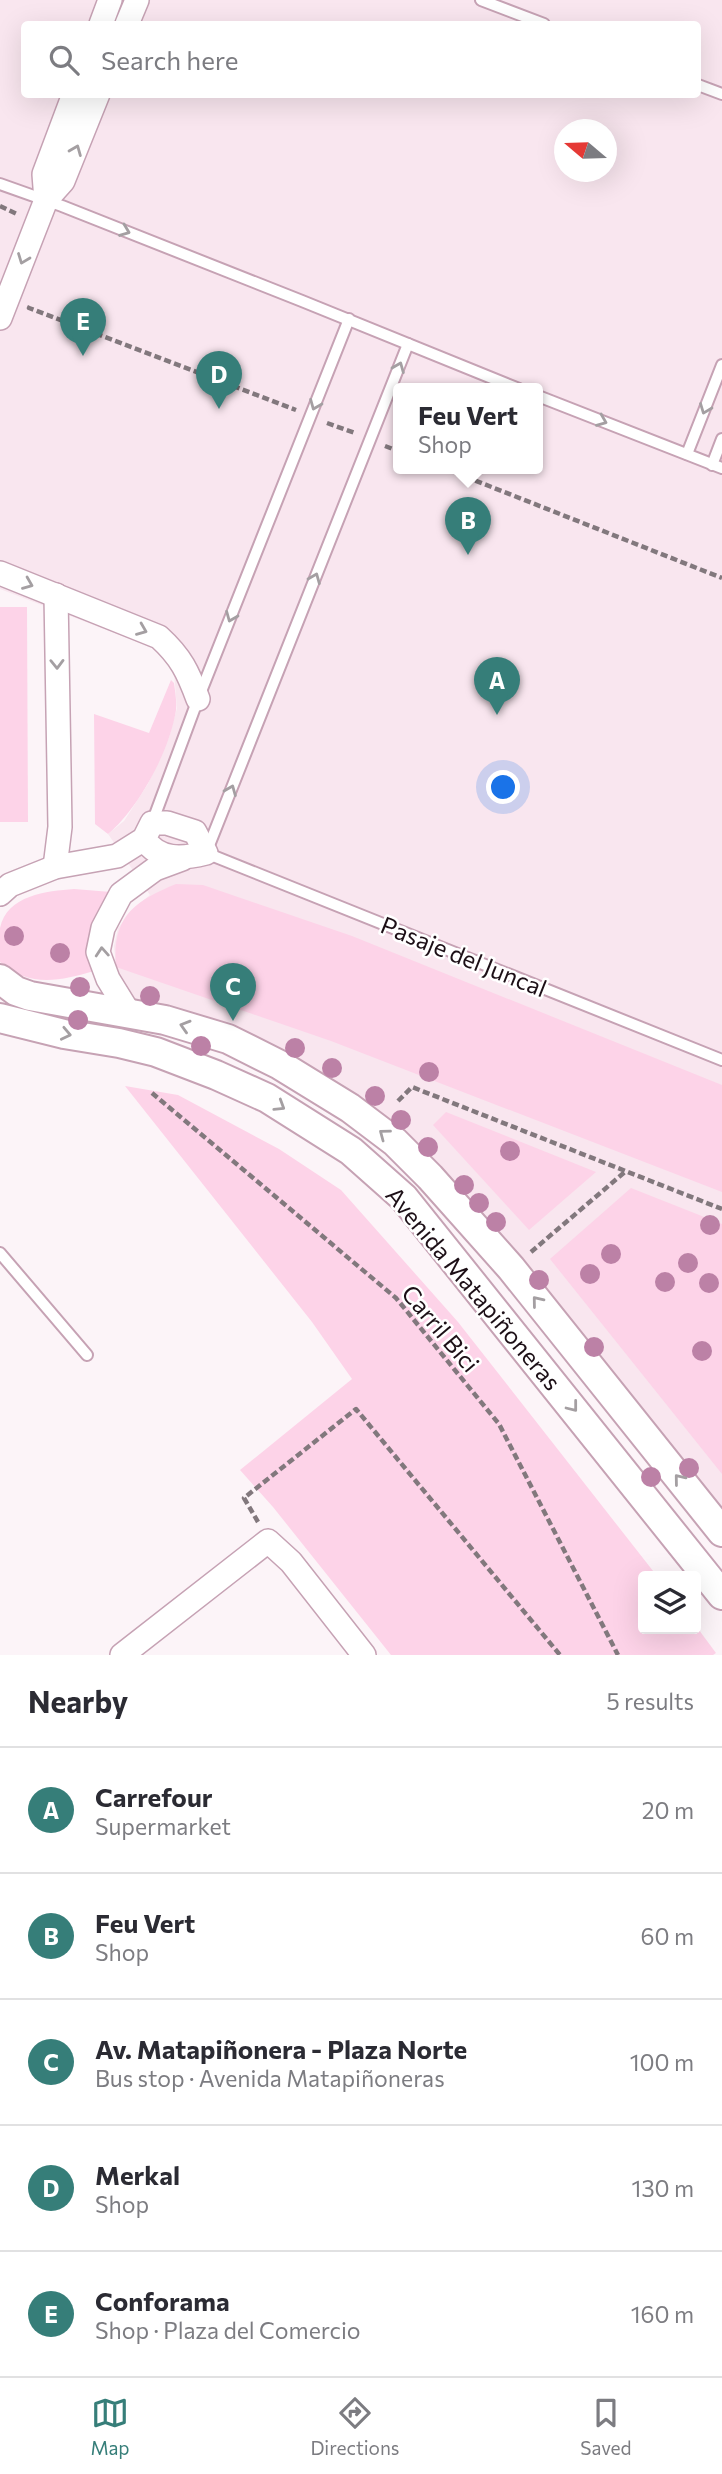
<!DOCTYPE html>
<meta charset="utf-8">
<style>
:root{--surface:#fff;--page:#f7f7f7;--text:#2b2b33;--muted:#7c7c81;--line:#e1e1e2;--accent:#367e79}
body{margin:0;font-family:Commissioner,sans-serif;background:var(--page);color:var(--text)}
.controls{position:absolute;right:21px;bottom:21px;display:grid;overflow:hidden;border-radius:7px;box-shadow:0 7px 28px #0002}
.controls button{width:63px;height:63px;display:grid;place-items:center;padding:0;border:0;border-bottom:2px solid var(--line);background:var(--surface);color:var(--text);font:35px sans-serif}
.compass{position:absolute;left:554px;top:119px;width:63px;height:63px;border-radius:50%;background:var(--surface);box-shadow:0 7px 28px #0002;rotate:289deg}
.you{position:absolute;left:504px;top:788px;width:24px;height:24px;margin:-18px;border:5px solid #fff;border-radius:50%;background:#1a73e8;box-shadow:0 0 0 10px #1a73e833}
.badge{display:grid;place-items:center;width:46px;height:46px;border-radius:50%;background:var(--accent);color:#fff;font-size:23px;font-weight:700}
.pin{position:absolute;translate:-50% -58px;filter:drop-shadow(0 2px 4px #0008)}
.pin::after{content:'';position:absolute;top:37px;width:24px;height:21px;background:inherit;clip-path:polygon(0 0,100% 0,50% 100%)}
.popup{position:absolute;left:393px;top:383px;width:150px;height:91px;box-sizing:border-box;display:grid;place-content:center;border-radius:7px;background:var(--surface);filter:drop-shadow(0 2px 5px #0005);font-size:23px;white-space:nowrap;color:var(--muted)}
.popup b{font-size:26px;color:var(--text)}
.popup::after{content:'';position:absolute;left:50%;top:100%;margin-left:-14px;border:14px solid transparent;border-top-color:var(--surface)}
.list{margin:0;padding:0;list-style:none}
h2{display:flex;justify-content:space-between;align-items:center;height:91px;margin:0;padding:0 28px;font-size:30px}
h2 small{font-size:23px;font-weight:400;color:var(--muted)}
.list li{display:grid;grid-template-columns:46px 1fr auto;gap:21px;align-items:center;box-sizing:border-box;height:126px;padding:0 28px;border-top:2px solid var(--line)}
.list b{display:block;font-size:26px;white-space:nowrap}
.list p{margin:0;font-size:23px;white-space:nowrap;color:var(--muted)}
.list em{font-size:23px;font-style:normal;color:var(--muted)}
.icon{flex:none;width:38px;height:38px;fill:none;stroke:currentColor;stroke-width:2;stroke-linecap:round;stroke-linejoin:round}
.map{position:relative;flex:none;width:722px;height:1655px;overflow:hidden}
.search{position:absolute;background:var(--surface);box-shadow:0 7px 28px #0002;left:21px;right:21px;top:21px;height:77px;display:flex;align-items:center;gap:18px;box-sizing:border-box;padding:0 24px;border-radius:7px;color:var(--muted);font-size:26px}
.sheet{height:721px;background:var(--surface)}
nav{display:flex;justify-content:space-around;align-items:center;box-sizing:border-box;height:98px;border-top:2px solid var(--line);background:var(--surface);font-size:19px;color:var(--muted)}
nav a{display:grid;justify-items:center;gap:4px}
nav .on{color:var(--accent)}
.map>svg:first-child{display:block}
.built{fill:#f9e6ef;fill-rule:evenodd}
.green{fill:#fdd3e8}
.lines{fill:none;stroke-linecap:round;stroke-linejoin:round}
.service-casing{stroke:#c6a2b4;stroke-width:14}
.minor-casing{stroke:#c6a2b4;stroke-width:26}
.tertiary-casing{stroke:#c6a2b4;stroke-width:32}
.path{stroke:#82787d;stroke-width:4.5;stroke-dasharray:7 3.5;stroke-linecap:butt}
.service{stroke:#fff;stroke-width:10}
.minor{stroke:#fff;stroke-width:23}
.tertiary{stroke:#fff;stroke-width:28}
.tree{fill:#bc81a6}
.oneway{stroke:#a49fa2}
.labels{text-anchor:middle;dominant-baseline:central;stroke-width:5;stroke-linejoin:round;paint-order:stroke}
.street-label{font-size:24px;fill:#1c0f16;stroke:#fff}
</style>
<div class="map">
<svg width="722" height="1655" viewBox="0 0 722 1655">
<rect width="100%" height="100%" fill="#fcf4f8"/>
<path class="built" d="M0,0H722V1532L430,1177L280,1065L129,1013L116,967L114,946L118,928L134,908L150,895L108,834L124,821L148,784L169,737L177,708L174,673L169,663L151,647L0,589ZM24,24H698V94H24ZM564,130H606V172H564ZM398,389H538V469H398Z"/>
<g class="green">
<path d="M0,607H27L28,822H0Z"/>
<path d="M171,680L174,683C175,691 177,702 176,710C170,750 139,808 108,834L95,824L94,714L149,733Z"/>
<path d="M176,884L203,885L352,936L722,1085V1192L331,1041L116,967C112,918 132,902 176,884Z"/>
<path d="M74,889L111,892C90,916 84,941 94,971C60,981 29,988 0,962C0,952 0,939 0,928C7,895 47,891 74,889Z"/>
<path d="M125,1086L178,1095L279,1149L341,1190L458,1322L657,1576H643V1629H696V1626L716,1653L713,1655H391L273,1507L240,1470L352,1379L312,1322Z"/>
<path d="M446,1112L596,1172L529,1230L433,1125Z"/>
<path d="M631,1188L722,1224V1474L550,1259Z"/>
</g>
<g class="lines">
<defs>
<g id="service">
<path d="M481,0L544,24"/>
<path d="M698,85L722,94"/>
<path d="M0,184L62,206L302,301L519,389"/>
<path d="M408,344L206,853L722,1060"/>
<path d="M538,396L722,468"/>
<path d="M687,454L722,365"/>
<path d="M712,465L722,439"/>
<path d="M152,823L198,699L349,319"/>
<path d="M0,1253L87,1355"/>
</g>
<g id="minor">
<path d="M101,24L110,0"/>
<path d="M127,24L137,0"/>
<path d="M46,200L44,174L74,94"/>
<path d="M0,318L46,200L63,181L98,94"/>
<path d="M0,573L159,637C181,657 188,672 198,699"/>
<path d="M55,867L60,827L56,595"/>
<path d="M0,894L10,885L55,867L117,856L144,839L152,823H167L195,832L206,853C182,859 159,861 144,839"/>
<path d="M129,1013L108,979L98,952L103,928L121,894L155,869L182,859"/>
<path d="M122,1655L268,1541L291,1562L364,1655"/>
</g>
<g id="tertiary">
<path d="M0,979L16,991L30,996L165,1020L228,1039L280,1065L350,1108L395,1142L430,1177L511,1268L722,1532"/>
<path d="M0,1018L64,1034L119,1043L156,1052L216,1075L267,1098L351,1151L404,1198L722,1595"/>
</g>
</defs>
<use href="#service" class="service-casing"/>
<use href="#minor" class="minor-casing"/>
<use href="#tertiary" class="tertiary-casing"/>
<g class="path">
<path d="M0,206L17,214"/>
<path d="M30,306L29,308L296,410"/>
<path d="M327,423L355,433"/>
<path d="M385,446L398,451"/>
<path d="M446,469L722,578"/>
<path d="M152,1093L396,1298L499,1424L618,1655"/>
<path d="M398,1101L412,1087L722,1209"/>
<path d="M531,1252L626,1171"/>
<path d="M258,1522L244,1498L356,1409L560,1655"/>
</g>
<use href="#service" class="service"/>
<use href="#minor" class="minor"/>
<use href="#tertiary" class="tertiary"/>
</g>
<g class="tree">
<circle cx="14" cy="936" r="10"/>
<circle cx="60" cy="953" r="10"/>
<circle cx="80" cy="987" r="10"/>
<circle cx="150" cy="996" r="10"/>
<circle cx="78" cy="1020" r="10"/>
<circle cx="201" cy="1046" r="10"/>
<circle cx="295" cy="1048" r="10"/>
<circle cx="332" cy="1068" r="10"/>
<circle cx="429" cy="1072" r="10"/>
<circle cx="375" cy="1096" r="10"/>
<circle cx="401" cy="1120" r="10"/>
<circle cx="428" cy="1147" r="10"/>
<circle cx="510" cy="1151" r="10"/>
<circle cx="464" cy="1185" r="10"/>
<circle cx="479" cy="1203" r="10"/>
<circle cx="496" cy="1222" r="10"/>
<circle cx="710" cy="1225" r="10"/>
<circle cx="611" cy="1254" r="10"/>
<circle cx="688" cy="1263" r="10"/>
<circle cx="590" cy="1274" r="10"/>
<circle cx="539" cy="1280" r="10"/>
<circle cx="665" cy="1282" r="10"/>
<circle cx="709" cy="1283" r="10"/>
<circle cx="594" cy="1347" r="10"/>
<circle cx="702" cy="1351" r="10"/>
<circle cx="689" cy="1468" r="10"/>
<circle cx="651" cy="1477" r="10"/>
</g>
<defs><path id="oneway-chevron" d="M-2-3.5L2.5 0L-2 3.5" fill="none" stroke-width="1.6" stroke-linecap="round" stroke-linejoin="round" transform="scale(1.75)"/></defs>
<g class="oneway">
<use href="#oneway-chevron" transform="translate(76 150) rotate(-68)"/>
<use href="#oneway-chevron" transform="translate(125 231) rotate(21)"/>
<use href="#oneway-chevron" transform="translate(23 259) rotate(111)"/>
<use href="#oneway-chevron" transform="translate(399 367) rotate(-68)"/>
<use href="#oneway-chevron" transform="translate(315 405) rotate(112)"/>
<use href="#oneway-chevron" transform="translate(705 409) rotate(111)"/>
<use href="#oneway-chevron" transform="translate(602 421) rotate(22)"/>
<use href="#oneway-chevron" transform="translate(315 578) rotate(-68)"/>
<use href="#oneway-chevron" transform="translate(28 584) rotate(22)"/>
<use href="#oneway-chevron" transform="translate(231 617) rotate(112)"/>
<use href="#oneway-chevron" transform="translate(142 630) rotate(22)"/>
<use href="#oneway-chevron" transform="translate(57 664) rotate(89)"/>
<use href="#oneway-chevron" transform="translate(231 790) rotate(-68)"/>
<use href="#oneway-chevron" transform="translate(102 952) rotate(-94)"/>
<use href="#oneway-chevron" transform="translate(185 1026) rotate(-163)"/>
<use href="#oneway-chevron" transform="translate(66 1034) rotate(12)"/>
<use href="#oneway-chevron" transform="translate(280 1106) rotate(32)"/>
<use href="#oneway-chevron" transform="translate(384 1134) rotate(-143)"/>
<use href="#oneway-chevron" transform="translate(537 1301) rotate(-129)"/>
<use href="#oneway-chevron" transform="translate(573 1407) rotate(52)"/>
<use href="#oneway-chevron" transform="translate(679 1479) rotate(-129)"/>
</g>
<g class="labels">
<g class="street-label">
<text transform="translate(464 956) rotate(22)">Pasaje del Juncal</text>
<text transform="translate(474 1288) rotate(50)">Avenida Matapiñoneras</text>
<text transform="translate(441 1328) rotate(50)">Carril Bici</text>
</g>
</g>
</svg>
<div class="controls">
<button><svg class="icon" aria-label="layers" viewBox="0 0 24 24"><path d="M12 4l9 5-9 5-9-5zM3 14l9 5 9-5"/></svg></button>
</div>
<svg class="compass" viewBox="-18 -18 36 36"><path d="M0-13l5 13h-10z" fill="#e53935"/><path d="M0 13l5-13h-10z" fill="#7c7c81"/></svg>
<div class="you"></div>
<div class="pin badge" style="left:497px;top:715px">A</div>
<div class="pin badge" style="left:468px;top:555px">B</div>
<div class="popup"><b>Feu Vert</b>Shop</div>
<div class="pin badge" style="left:233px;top:1021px">C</div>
<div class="pin badge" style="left:219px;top:409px">D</div>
<div class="pin badge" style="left:83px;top:356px">E</div>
<div class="search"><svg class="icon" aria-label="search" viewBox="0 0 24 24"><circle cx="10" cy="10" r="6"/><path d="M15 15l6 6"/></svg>Search here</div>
</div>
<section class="sheet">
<h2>Nearby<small>5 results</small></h2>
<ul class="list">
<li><span class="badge">A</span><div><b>Carrefour</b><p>Supermarket</p></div><em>20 m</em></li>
<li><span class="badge">B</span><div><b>Feu Vert</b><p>Shop</p></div><em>60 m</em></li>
<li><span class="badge">C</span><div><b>Av. Matapiñonera - Plaza Norte</b><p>Bus stop · Avenida Matapiñoneras</p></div><em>100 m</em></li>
<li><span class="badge">D</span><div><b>Merkal</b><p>Shop</p></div><em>130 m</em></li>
<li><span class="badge">E</span><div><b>Conforama</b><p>Shop · Plaza del Comercio</p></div><em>160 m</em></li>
</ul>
</section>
<nav>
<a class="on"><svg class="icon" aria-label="map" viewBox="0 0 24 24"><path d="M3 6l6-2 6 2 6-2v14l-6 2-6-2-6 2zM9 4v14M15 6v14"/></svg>Map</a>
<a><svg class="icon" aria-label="directions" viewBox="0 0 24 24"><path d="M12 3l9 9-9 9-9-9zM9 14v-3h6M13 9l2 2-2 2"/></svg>Directions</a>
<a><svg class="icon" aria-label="saved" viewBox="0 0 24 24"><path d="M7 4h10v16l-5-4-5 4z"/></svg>Saved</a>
</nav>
